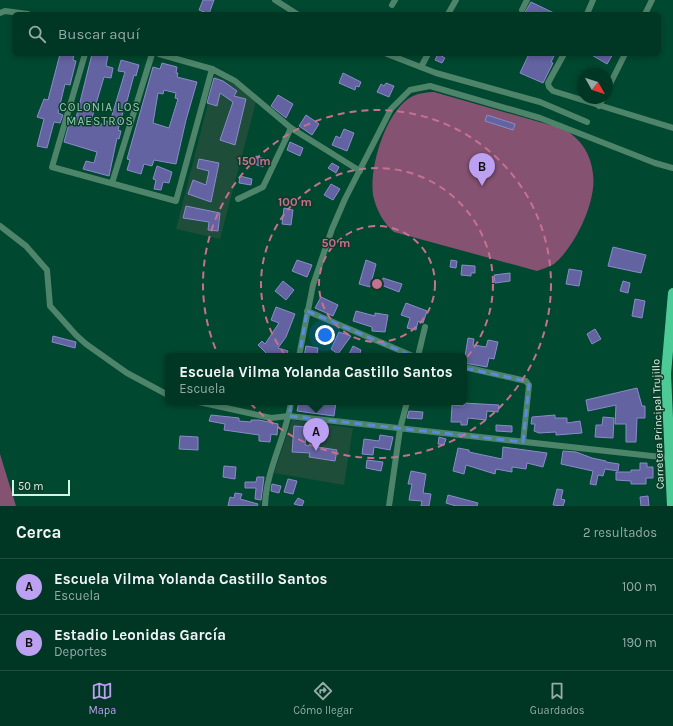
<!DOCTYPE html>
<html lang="es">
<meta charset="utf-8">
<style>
:root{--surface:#003624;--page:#0a3e2c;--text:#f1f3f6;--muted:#95aba6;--line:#225041;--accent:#bca0f2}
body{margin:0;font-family:Karla,sans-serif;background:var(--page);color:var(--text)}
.compass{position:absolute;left:577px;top:68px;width:36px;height:36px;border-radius:50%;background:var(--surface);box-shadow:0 2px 6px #0003;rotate:129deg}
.scale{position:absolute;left:12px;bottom:10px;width:58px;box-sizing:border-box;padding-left:4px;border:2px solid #cff6e2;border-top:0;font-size:11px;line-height:14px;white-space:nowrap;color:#cff6e2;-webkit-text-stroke:3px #0f3b29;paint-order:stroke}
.you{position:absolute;left:325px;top:335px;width:14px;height:14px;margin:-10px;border:3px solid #fff;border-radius:50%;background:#1a73e8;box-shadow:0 0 0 6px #1a73e833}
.badge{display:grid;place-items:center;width:26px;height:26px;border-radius:50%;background:var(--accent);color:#111;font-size:13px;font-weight:700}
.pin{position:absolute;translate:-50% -33px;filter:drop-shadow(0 1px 2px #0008)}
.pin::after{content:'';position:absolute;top:21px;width:14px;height:12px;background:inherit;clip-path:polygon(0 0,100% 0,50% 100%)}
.popup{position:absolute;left:165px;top:353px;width:302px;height:52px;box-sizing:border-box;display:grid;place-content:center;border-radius:6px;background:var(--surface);filter:drop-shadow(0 1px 3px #0005);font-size:13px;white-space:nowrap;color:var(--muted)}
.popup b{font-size:15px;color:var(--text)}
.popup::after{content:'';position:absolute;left:50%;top:100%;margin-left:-8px;border:8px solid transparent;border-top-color:var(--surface)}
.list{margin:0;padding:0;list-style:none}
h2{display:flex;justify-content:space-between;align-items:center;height:52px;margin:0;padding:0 16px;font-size:17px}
h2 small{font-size:13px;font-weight:400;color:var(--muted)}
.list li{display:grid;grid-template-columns:26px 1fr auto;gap:12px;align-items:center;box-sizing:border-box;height:56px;padding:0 16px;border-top:1px solid var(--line)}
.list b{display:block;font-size:15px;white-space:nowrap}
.list p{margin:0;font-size:13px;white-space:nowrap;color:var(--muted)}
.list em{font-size:13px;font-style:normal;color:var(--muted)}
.icon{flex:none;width:22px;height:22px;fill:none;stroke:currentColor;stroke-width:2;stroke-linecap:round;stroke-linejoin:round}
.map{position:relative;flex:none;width:673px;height:506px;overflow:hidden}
.search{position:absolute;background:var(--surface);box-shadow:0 2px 6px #0003;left:12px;right:12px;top:12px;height:44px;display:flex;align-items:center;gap:10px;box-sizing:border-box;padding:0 14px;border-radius:6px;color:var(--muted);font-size:15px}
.sheet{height:164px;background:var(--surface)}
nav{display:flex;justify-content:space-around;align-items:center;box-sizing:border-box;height:56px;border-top:1px solid var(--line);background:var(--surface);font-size:11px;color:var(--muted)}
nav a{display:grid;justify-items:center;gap:2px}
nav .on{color:var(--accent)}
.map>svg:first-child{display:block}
.built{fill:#1e4e39}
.green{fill:#855271}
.building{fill:#6363a1;stroke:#8a8bcb;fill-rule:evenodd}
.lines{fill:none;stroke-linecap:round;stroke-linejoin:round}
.street{stroke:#4d846a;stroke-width:6}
.primary{stroke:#4ccb97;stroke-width:10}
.marked{fill:none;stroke:#5b89dc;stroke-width:3;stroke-dasharray:8 5;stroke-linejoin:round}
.ring{fill:none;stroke:#c77191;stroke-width:2;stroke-dasharray:7 5}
.labels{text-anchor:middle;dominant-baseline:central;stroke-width:3;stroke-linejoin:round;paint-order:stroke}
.street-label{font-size:11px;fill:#cff6e2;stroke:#0f3b29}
.neighbourhood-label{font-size:12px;letter-spacing:1px;fill:#84d4ae;stroke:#0f3b29}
.centre{fill:#c77191;stroke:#0f3b29;stroke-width:2}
.ring-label{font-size:12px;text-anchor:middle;font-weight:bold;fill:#c77191;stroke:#0f3b29;stroke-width:3;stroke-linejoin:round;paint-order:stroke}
</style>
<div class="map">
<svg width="673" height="506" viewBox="0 0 673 506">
<rect width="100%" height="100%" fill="#004830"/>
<g class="built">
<path d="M215,76L237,86L256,102L220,239L176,229Z"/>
<path d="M292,420L353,428L344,485L274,473Z"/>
</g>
<g class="green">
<path d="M434,92L564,129C581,139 591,154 593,174C597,201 575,247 554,264C549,267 542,269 537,271L394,232C383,223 376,209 373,195C369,167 386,109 413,96C420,93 427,92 434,92Z"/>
<path d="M0,454L16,506H0Z"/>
</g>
<g class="building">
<path d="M203,0H214L209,14L199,10Z"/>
<path d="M531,2L556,14H524Z"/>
<path d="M60,54H74L73,60L76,61L70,85L65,84L58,113L63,115L60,123L54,122L47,148L37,146L44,119L37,117L44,99L48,100Z"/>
<path d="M92,54L108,55L106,66L113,68L111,78L104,77L91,121L105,125L106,121L110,122L125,72L118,71L121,60L139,65L136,76L134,75L127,101H126L118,130L121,131L119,139L117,138L109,176L83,169L86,161L94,163L97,152L64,142L71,117L76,118Z"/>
<path d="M438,54L445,58L442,63L435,60Z"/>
<path d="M529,54H555L551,62L553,63L543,83L520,73Z"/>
<path d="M590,54H613L607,64Z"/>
<path d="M162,63L177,67L176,73H178L177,77L197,82L186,120L176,164L154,160L152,166L144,164L141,174L127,170L130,160L127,159L153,67L160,69ZM164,90L176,93L175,98L178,99L169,128L153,123L158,93L163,94Z"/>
<path d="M343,73L361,82L359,87L356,86L355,90L339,83Z"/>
<path d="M214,78L223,81L237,91L234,96L246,99L235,145L220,140L233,102L220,93L217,106L207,103Z"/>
<path d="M386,83L394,86L389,97L377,92L381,84L384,86Z"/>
<path d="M278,95L293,104L286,118L271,106Z"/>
<path d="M306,115L319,124L312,135L299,126Z"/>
<path d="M487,115L515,124L513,130L485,121Z"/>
<path d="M344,129L354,133L347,151L332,145L336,136L340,138Z"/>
<path d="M290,142L303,148L300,156L287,150Z"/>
<path d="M256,156L265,159L263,167L254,164Z"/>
<path d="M199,159L219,163L211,202L188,194L193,180L206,185L209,171L197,168Z"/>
<path d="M332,163L339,167L336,173L328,168Z"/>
<path d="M157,166L172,172L169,183L163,182L161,190L154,189L156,180L153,179Z"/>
<path d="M240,176L252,179L251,185L239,183Z"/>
<path d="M331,184L340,189L333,200L324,195Z"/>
<path d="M186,206L220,213L218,231L208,230L209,222L183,218Z"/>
<path d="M284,208L293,210L291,225L282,224Z"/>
<path d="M613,247L646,255L641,273L608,266Z"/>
<path d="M297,260L312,265L307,277L292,271Z"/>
<path d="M366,260L376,264L370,287L359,284Z"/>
<path d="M451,260L457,261L456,268L450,267Z"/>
<path d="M462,265L475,266V273H471V276L461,275Z"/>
<path d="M569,269L582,271L579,286L566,284Z"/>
<path d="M510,273V281L495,283L494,275Z"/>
<path d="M383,278L402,284L399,292L381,285Z"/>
<path d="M283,281L294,290L286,300L275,291Z"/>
<path d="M623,281L630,283L628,293L620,291Z"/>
<path d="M321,297L338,305L333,316L315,308Z"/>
<path d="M635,299L645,301L642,318L632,316Z"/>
<path d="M406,303L427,311L423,323L418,321L416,330L407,328L410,318L401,315Z"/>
<path d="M276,307L295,314L286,337L278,348L288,351L286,356H269L258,345L262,341L265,344L279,323L271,320Z"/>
<path d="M356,311L375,316V313L388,315L385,332L372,331V327L353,321Z"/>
<path d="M595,329L601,339L592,344L587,334Z"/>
<path d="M339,332L351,336L338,354L331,349Z"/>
<path d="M53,336L76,342L75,348L52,342Z"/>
<path d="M468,338L474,339L473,345L486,347L488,340L498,342L494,359L489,358L487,367L464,363Z"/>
<path d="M306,346L318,348L317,356H304Z"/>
<path d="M353,346L361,350L359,356H348Z"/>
<path d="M637,388L642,406H645V418H637L636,442H626V424H615L616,405L588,411L586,400Z"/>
<path d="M299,402L324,405V402H336L334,416L297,411Z"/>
<path d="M464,403L499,405L498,412L487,411L486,420L468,418L467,425H461V422H451L452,405L464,406Z"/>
<path d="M409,411L423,412L422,419L407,418Z"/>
<path d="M211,415L239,418V421L251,422V420H259L278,424L277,435L271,434L270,442L259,441V435L224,430L225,424L209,421Z"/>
<path d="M555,415V418H567V423L580,421L582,433L556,435V432L539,433L534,431L535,424H531L532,417Z"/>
<path d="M603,417L614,418L613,438L595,437L596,425H602Z"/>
<path d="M496,425L512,426V432L496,431Z"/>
<path d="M294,426L307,427L305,445L337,450L335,461L309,457L310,453L292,452Z"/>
<path d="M380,435L393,437L390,450L374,447L373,455L362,454L364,439L379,441Z"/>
<path d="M180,436L198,437V450L179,449Z"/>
<path d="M439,437L446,439L444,445L438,444Z"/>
<path d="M503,447L547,453L543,467L527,463L526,469L512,467V472L496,469L495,474L466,465L464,474L453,471L458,448L469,450V452L502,459Z"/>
<path d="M563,451L576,452L592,458L606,461V462L619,464L618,471L605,469L603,476L598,475L596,485L590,484L593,471L561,464Z"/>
<path d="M367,460L383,462L381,471L366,468Z"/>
<path d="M640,463H647V467H653V478H646V484H631V481L616,480V472H631V470H640Z"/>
<path d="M224,466L236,467L235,479L223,477Z"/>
<path d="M411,471L426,474L423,493L431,494L429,506H421L422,501L409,500L412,484H408Z"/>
<path d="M257,477H264L261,500L255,499L256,488H245V482H256Z"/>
<path d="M288,479L297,481L293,494L284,492Z"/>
<path d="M272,484L281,486L279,493L271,491Z"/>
<path d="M557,489L563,490L561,499L565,500L563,506L553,505Z"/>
<path d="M235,493L242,494L240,499L258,504L257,506H228L230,497L234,498Z"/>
<path d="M448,495L478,503L477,506H456L446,503Z"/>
<path d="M648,496L649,506H641L640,497Z"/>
<path d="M298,498L304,501L302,506L294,504Z"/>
</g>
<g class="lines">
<g class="street">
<path d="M275,0L297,14"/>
<path d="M392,5L395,0"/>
<path d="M522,10L527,0"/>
<path d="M0,13L5,11L28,14"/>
<path d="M448,14L456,0"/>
<path d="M587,14L593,0"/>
<path d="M645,14L652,0"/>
<path d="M85,54L52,167L176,201L212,69"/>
<path d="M159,54L212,69L235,81L291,128L360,171"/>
<path d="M387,54L436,73L540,102L587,122"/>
<path d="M564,54L548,83L549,87L553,91L673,128"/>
<path d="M421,67L428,54"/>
<path d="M607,90L625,54"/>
<path d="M599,106L603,98"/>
<path d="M112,183L152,54"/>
<path d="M238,199L263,187L291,128"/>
<path d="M0,226L26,246L47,270L50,306L76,335L86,344L127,373L168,395"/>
<path d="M307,311L413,356"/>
<path d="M299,356L313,285L332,229L345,199L391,109L410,90L430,86L540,118L655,163L673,168"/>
<path d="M418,356L425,327"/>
<path d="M464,367L526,381L529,385L523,442"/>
<path d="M199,402L271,418L289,416L670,458"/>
<path d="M265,506C266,469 286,438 291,402"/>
<path d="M389,506L400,429L407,402"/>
</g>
<path class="primary" d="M672,506L666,374L673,293"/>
</g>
<path class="marked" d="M307,311L417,358L526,381L529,385L523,442L289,416Z"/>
<g class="ring">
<circle cx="377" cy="284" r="58"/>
<circle cx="377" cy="284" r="116"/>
<circle cx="377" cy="284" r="174"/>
</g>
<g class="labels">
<g class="street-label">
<text transform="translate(658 424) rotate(-92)">Carretera Principal Trujillo</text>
</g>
<g class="neighbourhood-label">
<text x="100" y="107">COLONIA LOS<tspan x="100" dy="14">MAESTROS</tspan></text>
</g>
</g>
<circle cx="377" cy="284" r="6" class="centre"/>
<g class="ring-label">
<text x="254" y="165">150 m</text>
<text x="295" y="206">100 m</text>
<text x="336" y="247">50 m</text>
</g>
</svg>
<svg class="compass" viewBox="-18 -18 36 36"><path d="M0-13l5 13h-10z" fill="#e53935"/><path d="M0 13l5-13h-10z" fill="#95aba6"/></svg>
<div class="scale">50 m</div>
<div class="you"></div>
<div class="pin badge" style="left:316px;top:451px">A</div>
<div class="popup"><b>Escuela Vilma Yolanda Castillo Santos</b>Escuela</div>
<div class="pin badge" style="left:482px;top:186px">B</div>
<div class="search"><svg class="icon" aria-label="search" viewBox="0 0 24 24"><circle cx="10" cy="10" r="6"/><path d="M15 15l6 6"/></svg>Buscar aquí</div>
</div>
<section class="sheet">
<h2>Cerca<small>2 resultados</small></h2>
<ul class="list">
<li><span class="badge">A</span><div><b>Escuela Vilma Yolanda Castillo Santos</b><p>Escuela</p></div><em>100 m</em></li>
<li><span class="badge">B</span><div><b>Estadio Leonidas García</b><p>Deportes</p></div><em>190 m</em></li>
</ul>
</section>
<nav>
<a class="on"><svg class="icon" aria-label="map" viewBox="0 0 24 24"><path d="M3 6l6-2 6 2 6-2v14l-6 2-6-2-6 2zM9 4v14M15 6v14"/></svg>Mapa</a>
<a><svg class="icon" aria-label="directions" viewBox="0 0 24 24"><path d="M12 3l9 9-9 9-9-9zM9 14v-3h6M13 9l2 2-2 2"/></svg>Cómo llegar</a>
<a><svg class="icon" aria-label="saved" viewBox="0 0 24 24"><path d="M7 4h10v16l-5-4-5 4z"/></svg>Guardados</a>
</nav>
